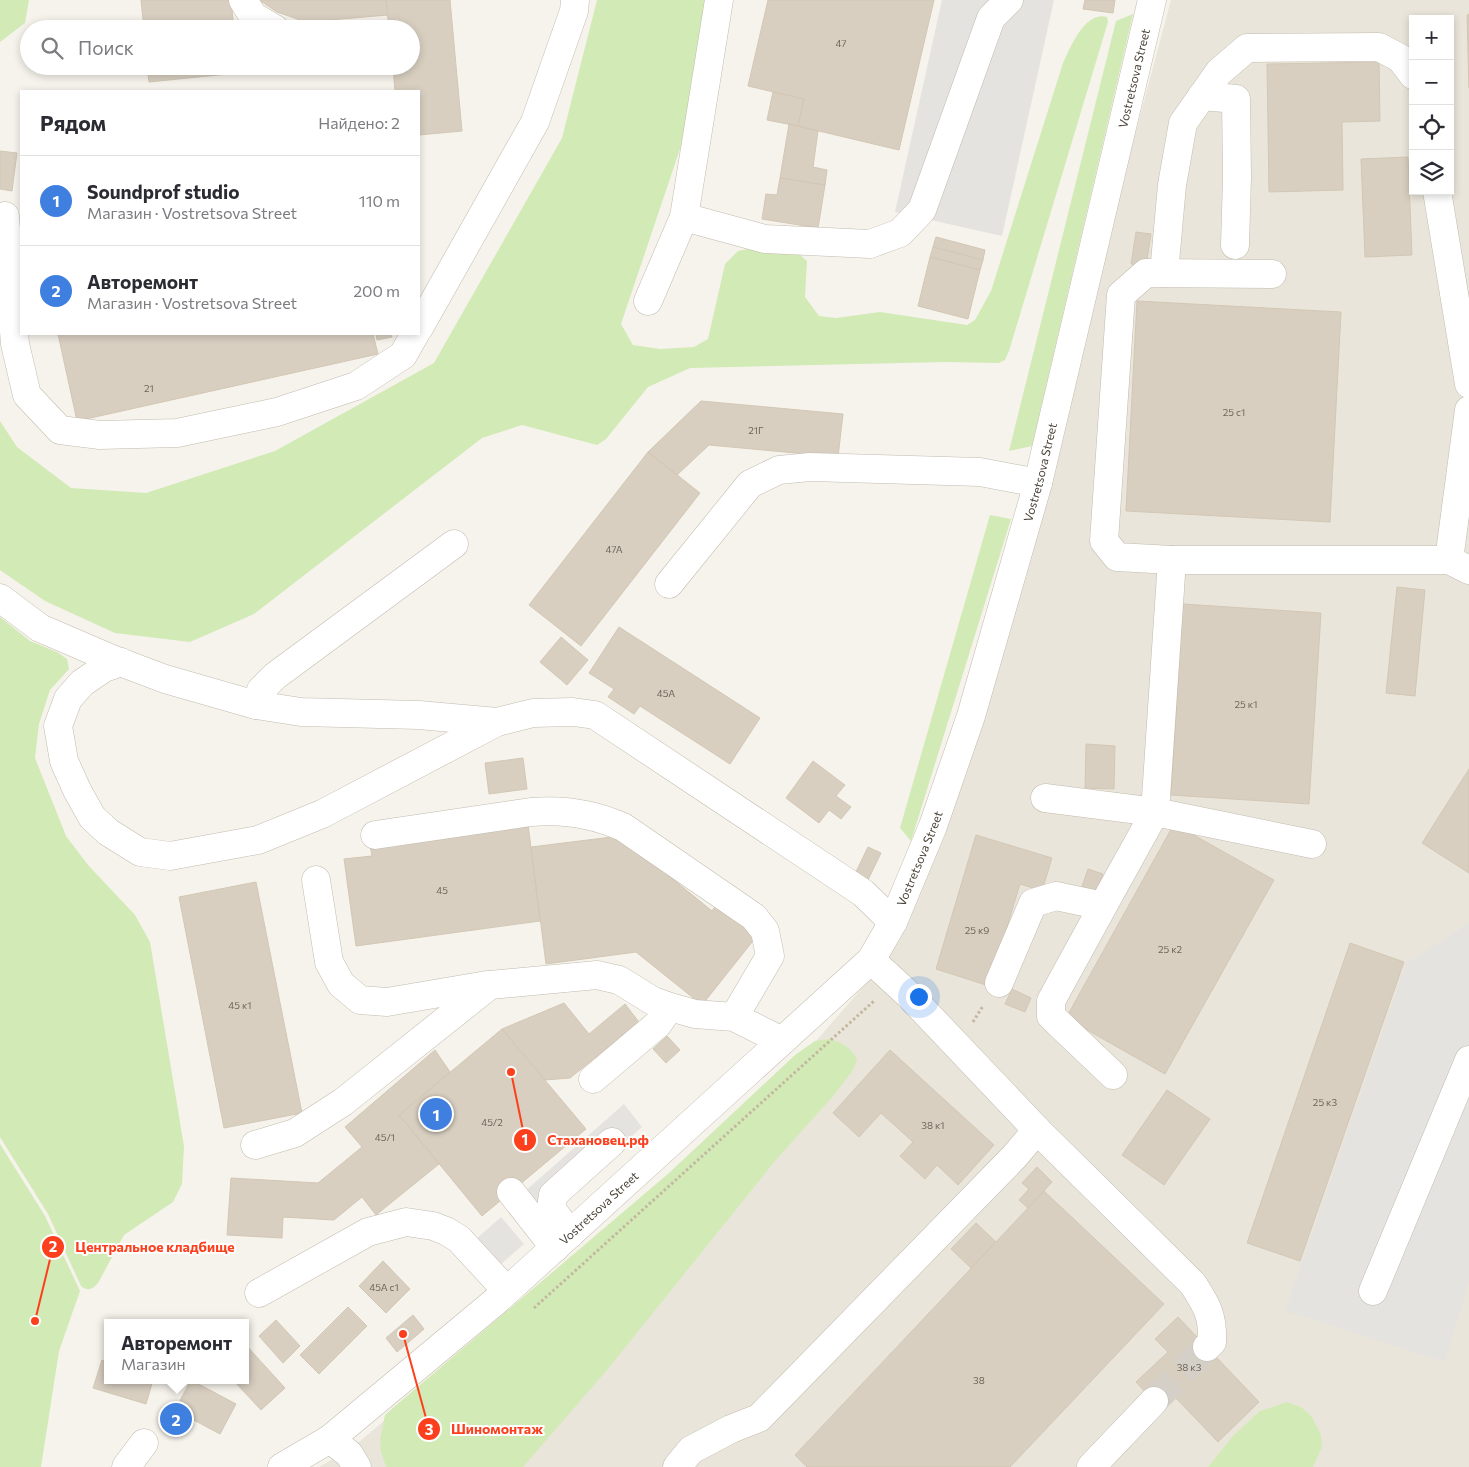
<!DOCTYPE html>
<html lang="ru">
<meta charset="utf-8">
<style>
:root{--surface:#fff;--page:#f7f7f7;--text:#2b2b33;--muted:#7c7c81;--line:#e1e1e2;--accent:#fc3f1d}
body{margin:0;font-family:Commissioner,sans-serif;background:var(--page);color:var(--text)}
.controls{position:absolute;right:15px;top:15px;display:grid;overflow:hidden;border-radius:0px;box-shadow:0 2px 8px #0003}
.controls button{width:45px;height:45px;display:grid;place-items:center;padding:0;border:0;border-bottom:1px solid var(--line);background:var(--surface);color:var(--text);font:25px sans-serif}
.you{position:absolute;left:918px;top:996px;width:18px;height:18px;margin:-12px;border:4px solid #fff;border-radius:50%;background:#1a73e8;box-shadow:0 0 0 8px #1a73e833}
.badge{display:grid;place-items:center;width:32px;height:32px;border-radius:50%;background:var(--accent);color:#fff;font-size:16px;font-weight:700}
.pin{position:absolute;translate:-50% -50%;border:2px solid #fff;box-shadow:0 1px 5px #0006}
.popup{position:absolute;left:104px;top:1319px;width:145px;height:65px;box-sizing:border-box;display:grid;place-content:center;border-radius:0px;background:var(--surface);filter:drop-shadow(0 1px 4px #0005);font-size:16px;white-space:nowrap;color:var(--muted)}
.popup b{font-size:19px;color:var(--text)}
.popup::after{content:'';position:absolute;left:50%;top:100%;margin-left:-10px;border:10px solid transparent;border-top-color:var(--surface)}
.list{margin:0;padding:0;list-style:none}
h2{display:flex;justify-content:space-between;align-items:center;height:65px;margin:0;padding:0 20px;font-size:21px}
h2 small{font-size:16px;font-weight:400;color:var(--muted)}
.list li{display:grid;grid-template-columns:32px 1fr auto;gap:15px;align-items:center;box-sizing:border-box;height:90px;padding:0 20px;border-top:1px solid var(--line)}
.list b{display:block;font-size:19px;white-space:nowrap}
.list p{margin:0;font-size:16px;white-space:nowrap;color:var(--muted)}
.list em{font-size:16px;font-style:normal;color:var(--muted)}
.icon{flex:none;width:28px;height:28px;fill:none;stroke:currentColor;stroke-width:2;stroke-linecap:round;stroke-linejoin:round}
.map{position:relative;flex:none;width:1469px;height:1467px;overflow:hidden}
.search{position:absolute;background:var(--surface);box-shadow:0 2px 8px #0003;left:20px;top:20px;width:400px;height:55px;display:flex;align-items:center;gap:12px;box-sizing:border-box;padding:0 18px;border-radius:28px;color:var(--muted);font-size:19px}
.panel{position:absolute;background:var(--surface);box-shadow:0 2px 8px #0003;left:20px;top:90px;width:400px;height:245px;border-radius:0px}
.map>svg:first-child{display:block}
.residential{fill:#eae5da;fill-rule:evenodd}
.green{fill:#d2eab5}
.parking{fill:#e5e3e0}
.building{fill:#d8cfc1;stroke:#d3c7b4}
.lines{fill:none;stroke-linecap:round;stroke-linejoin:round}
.minor-tunnel{stroke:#d4d0c8;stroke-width:28;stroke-dasharray:28 14;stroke-linecap:butt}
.minor-casing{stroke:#c2bbae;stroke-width:29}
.path{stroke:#c4b79f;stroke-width:3;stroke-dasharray:2.5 2.5;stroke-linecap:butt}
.minor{stroke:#fff;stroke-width:28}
.labels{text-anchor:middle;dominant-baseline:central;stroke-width:4;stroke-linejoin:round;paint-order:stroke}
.number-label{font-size:10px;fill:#6e675b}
.street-label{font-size:12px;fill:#4b4439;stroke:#fff}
.leader{fill:none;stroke:#fc3f1d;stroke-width:2}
.callout-dot{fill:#fc3f1d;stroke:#fff;stroke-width:2}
.mark-label{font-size:15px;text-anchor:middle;font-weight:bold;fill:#fff}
.callout-label{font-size:14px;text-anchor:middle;font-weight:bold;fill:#fc3f1d;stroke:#fff;stroke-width:4;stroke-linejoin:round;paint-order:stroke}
</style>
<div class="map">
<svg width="1469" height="1467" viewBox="0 0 1469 1467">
<rect width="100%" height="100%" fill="#f6f3ec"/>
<path class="residential" d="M1171,0H1469V1467H319L352,1448L746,1113L816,1041L883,964L900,940L942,827L981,712ZM1413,19H1450V191H1413Z"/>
<g class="green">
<path d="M0,0H29L25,23L0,42Z"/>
<path d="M597,0H708L683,140L621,324L633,345L660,349L694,347L708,339L725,264L738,251L762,246L799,254L807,261L805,297L819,316L836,318L880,312L967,325L975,320L991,291L1063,63C1070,48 1085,10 1107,17L1108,22L1009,351L1005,360L999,363L944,362L690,368L648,387L606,439L597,445L522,425L482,438L254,614L190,642L115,633L45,601L0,570V421L17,447L71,488L146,493L275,451L434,363L562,138Z"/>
<path d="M1133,14L1032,446L1009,451L1116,21Z"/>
<path d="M990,515L1011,519L911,841L900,828Z"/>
<path d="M0,617L30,641L57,652L67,659L69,669L50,690L39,724L35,758L66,836L88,865L135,915L150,942L184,1146L182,1184L173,1202L124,1235L98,1283C93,1289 88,1292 81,1286L48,1214L0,1137Z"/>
<path d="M829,1039C843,1043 851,1047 857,1060L853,1070L834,1095L775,1161L607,1370L523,1467H386L381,1452L380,1440L385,1415L394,1407L669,1173L795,1055L815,1041Z"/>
<path d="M0,1144L45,1216L80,1291L59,1351L41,1467H0Z"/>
<path d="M1287,1402L1301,1407L1312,1417L1321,1435L1322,1447L1313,1467H1208L1233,1436L1260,1411Z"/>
</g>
<g class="parking">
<path d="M942,0H1054L1002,236L895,212Z"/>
<path d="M1469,923V1281L1445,1362L1285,1311L1406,964Z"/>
<path d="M624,1104L642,1127L533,1221L515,1200Z"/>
<path d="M501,1217L524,1244L499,1266L475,1240Z"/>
</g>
<g class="building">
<path d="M141,0H231L234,29H144Z"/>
<path d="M259,0H386L388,15L306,22L277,12Z"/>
<path d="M386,0H450L462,131L419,135V91H395L393,66H411V29H389Z"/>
<path d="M768,0H934L899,150L798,126L804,99L748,86Z"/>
<path d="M1085,0H1115L1113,13L1083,9Z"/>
<path d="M1469,14V88L1467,15Z"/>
<path d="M1379,62L1380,121L1342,122L1343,190L1269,192L1267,64Z"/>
<path d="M147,66H237L238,73L149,82Z"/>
<path d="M773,92L804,99L798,126L767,120Z"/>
<path d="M789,124L818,131L813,167L827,170L825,185L780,178Z"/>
<path d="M0,151L17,153L12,191L0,189Z"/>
<path d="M1408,157L1412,255L1365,257L1361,159Z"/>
<path d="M780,178L825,185L818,228L762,219L766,194L777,195Z"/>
<path d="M1136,232L1151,234L1146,266L1131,264Z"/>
<path d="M936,237L985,250L983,260L933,247Z"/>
<path d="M933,247L983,260L980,270L930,257Z"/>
<path d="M930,257L980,270L968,319L918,306Z"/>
<path d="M1137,301L1341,312L1330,522L1126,511Z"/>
<path d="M58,334H373L378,354L77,421Z"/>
<path d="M376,334H391L392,337L377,340Z"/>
<path d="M701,401L843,414L838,457L709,445L677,475L648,452Z"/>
<path d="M648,452L700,493L581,646L529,605Z"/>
<path d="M1397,587L1425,590L1415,696L1386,693Z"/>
<path d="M1183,604L1321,613L1309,804L1171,795Z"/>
<path d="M619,627L760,718L730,764L640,706L634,714L608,697L614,689L589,673Z"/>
<path d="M561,637L588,660L567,685L540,662Z"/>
<path d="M1086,744L1115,746L1114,789L1085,788Z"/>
<path d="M523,758L527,789L489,794L485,763Z"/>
<path d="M813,761L845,785L836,796L851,807L841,819L829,810L819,823L786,798Z"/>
<path d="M1469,769V873L1422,843Z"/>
<path d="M528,824L540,921L356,946L344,859L372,856L370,845Z"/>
<path d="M1174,824L1274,880L1165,1074L1066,1018Z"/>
<path d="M976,835L1052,858L1042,891L1020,884L989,986L936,969Z"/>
<path d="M620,836L712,911L720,900L760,932L702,1005L636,952L546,964L531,847Z"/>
<path d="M868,847L881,853L866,884L853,878Z"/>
<path d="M1088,869L1103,874L1096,894L1081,889Z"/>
<path d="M256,882L302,1113L224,1128L179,897Z"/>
<path d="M1350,943L1404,962L1300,1261L1247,1243Z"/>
<path d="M1012,989L1031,998L1025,1012L1005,1004Z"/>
<path d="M564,1003L589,1034L625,1004L639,1022L570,1078L545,1080L502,1029Z"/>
<path d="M502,1029L586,1129L482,1216L399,1115Z"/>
<path d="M667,1036L680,1050L666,1063L653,1049Z"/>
<path d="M435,1050L450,1072L399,1115L439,1164L376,1215L362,1197L334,1220L283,1217L282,1238L227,1235L231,1178L318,1183L362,1147L345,1127Z"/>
<path d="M890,1050L994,1145L958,1185L937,1165L925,1179L900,1156L913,1142L881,1113L859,1137L833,1113Z"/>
<path d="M1167,1090L1210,1119L1164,1185L1122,1155Z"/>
<path d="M1037,1167L1052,1182L1028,1208L1019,1200L1029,1189L1022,1183Z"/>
<path d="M1044,1191L1164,1304L1010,1467H807L795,1455Z"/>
<path d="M976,1223L996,1242L971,1268L951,1249Z"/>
<path d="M383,1261L410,1289L386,1313L359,1286Z"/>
<path d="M348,1307L367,1326L319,1374L300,1355Z"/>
<path d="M413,1315L424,1329L397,1352L386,1338Z"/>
<path d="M1178,1317L1259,1402L1218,1442L1175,1397L1162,1410L1136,1382L1168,1352L1155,1339Z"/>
<path d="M276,1320L300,1346L283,1363L259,1336Z"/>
<path d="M245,1344L285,1388L261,1410L233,1380H245Z"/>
<path d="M102,1360L107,1362V1380H153L146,1404L93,1388Z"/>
<path d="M191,1380L236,1404L220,1434L175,1410Z"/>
</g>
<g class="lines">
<path class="minor-tunnel" d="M1154,1401L1207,1347"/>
<defs>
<g id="minor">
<path d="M243,0L253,16L275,29"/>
<path d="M1202,96L1236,99L1237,177L1235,245"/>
<path d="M1437,191L1469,384"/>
<path d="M5,216L15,344L27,395L60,430L100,435L177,433L277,412L356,386L403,355L415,334"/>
<path d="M684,217L719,0"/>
<path d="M1164,273L1172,185L1183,123L1219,72L1247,48L1379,47L1400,58L1413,75"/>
<path d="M648,301L684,217L765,239L870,244L900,233L922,210L991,18L1009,0"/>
<path d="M419,328L535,122L574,11L575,0"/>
<path d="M1172,560L1117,557L1104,541L1121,295L1146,273L1272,274"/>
<path d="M1449,560L1469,410"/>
<path d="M669,584L750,484L779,470L810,467L980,472L1038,483"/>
<path d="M0,598L40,628L112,659L165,679L256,705L301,712L419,715L497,722L533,713L573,712L595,715L863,893L893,922"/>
<path d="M121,662L104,668L82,683L68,699L58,726L64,761L77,790L92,817L108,832L140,852L170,856L258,840L322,814L497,722"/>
<path d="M256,705L261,690L275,676L454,544"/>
<path d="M1045,798L1155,812L1312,844"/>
<path d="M375,835L531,812C563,809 594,814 623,827L754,917L765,931L770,956L734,1017"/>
<path d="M316,880L329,962L341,984L360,1000L387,1002L487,985"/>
<path d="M1103,906L1051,1001V1016L1113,1075"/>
<path d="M871,960L909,995L1037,1130L1193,1284C1207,1306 1213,1315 1212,1342L1207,1347"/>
<path d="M999,983L1033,903L1056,896L1103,906L1155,812L1172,560H1449L1469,570"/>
<path d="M593,1079L658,1024L670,1007"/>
<path d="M255,1145L295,1133L343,1102L490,985L597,975L619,980L653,1001L670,1007L695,1014L734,1017L782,1041"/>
<path d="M511,1192L555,1248"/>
<path d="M570,1234L551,1208L553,1195L612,1142"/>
<path d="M1373,1291L1469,1060"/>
<path d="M259,1293L368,1232L406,1222L433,1226L446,1231L459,1239L507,1291"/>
<path d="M330,1439L349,1454L357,1467"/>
<path d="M126,1467L144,1443"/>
<path id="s1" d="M282,1467L330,1439L497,1300L871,960L893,922L933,826L971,716L1038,483L1152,0"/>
<path d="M677,1467L691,1450L731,1429L759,1418L1014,1157L1037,1130"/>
<path d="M1091,1467L1154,1401"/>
</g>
</defs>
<use href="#minor" class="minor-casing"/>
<g class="path">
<path d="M973,1022L983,1006"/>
<path d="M534,1308L874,1001"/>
</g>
<use href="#minor" class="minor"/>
</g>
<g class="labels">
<g class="number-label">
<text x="841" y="43">47</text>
<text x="149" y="388">21</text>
<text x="1234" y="412">25 с1</text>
<text x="756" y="430">21Г</text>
<text x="614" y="549">47А</text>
<text x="666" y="693">45А</text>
<text x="1246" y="704">25 к1</text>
<text x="442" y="890">45</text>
<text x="977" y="930">25 к9</text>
<text x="1170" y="949">25 к2</text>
<text x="240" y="1005">45 к1</text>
<text x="1325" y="1102">25 к3</text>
<text x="492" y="1122">45/2</text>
<text x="933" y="1125">38 к1</text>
<text x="385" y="1137">45/1</text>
<text x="384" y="1287">45А с1</text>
<text x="1189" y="1367">38 к3</text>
<text x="979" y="1380">38</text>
</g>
<g class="street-label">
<text stroke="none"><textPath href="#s1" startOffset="1701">Vostretsova Street</textPath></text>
<text stroke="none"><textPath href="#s1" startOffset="1296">Vostretsova Street</textPath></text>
<text stroke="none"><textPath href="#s1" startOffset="891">Vostretsova Street</textPath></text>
<text stroke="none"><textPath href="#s1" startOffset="410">Vostretsova Street</textPath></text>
</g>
</g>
<path class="leader" d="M511 1072L525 1140M35 1321L53 1247M403 1334L429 1429"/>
<g class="callout-dot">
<circle cx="511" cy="1072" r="5"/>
<circle cx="35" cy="1321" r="5"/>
<circle cx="403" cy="1334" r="5"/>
<circle cx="525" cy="1140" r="12"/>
<circle cx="53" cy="1247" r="12"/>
<circle cx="429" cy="1429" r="12"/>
</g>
<g class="mark-label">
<text x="525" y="1145">1</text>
<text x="53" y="1252">2</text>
<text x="429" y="1435">3</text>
</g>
<g class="callout-label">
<text x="598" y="1145">Стахановец.рф</text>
<text x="155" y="1252">Центральное кладбище</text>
<text x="497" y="1434">Шиномонтаж</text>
</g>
</svg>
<div class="controls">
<button>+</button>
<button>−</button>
<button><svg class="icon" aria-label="locate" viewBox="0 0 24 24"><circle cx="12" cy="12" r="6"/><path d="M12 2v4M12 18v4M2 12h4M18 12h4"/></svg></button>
<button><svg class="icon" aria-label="layers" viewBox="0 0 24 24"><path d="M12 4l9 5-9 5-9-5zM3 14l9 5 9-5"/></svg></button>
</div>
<div class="you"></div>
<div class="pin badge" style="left:436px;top:1114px;background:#3f7fe0">1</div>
<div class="pin badge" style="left:176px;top:1419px;background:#3f7fe0">2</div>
<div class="popup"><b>Авторемонт</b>Магазин</div>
<div class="search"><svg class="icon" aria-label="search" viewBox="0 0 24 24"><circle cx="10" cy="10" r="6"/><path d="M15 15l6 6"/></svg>Поиск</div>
<section class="panel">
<h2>Рядом<small>Найдено: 2</small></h2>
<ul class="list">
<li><span class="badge" style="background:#3f7fe0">1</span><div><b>Soundprof studio</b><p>Магазин · Vostretsova Street</p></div><em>110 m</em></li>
<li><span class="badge" style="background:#3f7fe0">2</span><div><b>Авторемонт</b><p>Магазин · Vostretsova Street</p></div><em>200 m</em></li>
</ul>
</section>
</div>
